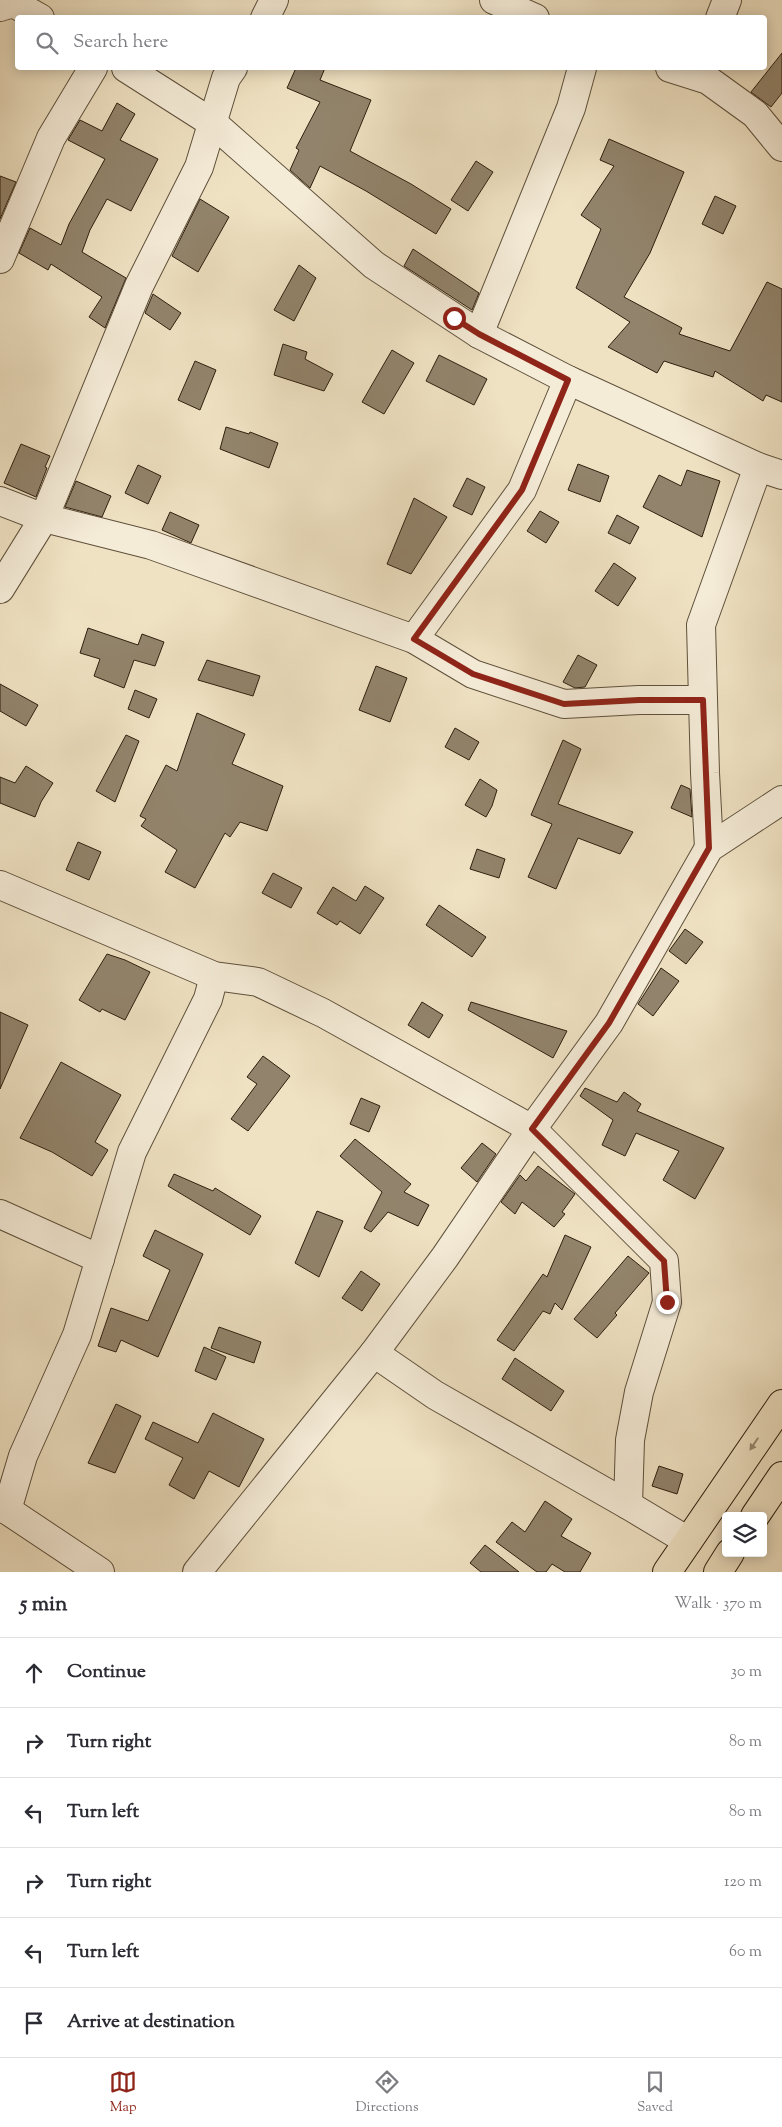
<!DOCTYPE html>
<meta charset="utf-8">
<style>
:root{--surface:#fff;--page:#f2f2f3;--text:#2b2b33;--muted:#7c7c81;--line:#e1e1e2;--accent:#8f2418}
body{margin:0;font-family:"Sorts Mill Goudy",serif;background:var(--page);color:var(--text)}
.controls{position:absolute;right:15px;bottom:15px;display:grid;overflow:hidden;border-radius:5px;box-shadow:0 2px 12px #0003}
.controls button{width:45px;height:45px;display:grid;place-items:center;padding:0;border:0;border-bottom:1px solid var(--line);background:var(--surface);color:var(--text);font:25px sans-serif}
.stop{position:absolute;width:15px;height:15px;margin:-11px;border:4px solid #8f2418;border-radius:50%;background:#fff}
.stop.end{background:#8f2418;border-color:#fff;box-shadow:0 1px 5px #0008}
.list{margin:0;padding:0;list-style:none}
h2{display:flex;justify-content:space-between;align-items:center;height:65px;margin:0;padding:0 20px;font-size:21px}
h2 small{font-size:16px;font-weight:400;color:var(--muted)}
.list li{display:grid;grid-template-columns:32px 1fr auto;gap:15px;align-items:center;box-sizing:border-box;height:70px;padding:0 20px;border-top:1px solid var(--line)}
.list b{display:block;font-size:19px;white-space:nowrap}
.list em{font-size:16px;font-style:normal;color:var(--muted)}
.icon{flex:none;width:28px;height:28px;fill:none;stroke:currentColor;stroke-width:2;stroke-linecap:round;stroke-linejoin:round}
.map{position:relative;flex:none;width:782px;height:1572px;overflow:hidden}
.search{position:absolute;background:var(--surface);box-shadow:0 2px 12px #0003;left:15px;right:15px;top:15px;height:55px;display:flex;align-items:center;gap:12px;box-sizing:border-box;padding:0 18px;border-radius:5px;color:var(--muted);font-size:19px}
.sheet{height:485px;background:var(--surface)}
nav{display:flex;justify-content:space-around;align-items:center;box-sizing:border-box;height:70px;border-top:1px solid var(--line);background:var(--surface);font-size:14px;color:var(--muted)}
nav a{display:grid;justify-items:center;gap:2px}
nav .on{color:var(--accent)}
.map>svg:first-child{display:block}
.building{fill:#92846c;stroke:#2e1f0e}
.lines{fill:none;stroke-linecap:round;stroke-linejoin:round}
.minor-casing{stroke:#5e503b;stroke-width:30}
.major-casing{stroke:#2e1f0e;stroke-width:30}
.minor{stroke:#f5ecd8;stroke-width:28}
.major{stroke:#efe2c3;stroke-width:28}
.oneway{fill:#988a72}
.route{stroke:#8f2418;stroke-width:6}
</style>
<div class="map">
<svg width="782" height="1572" viewBox="0 0 782 1572">
<rect width="100%" height="100%" fill="#efe2c3"/>
<filter id="stains"><feTurbulence type="fractalNoise" baseFrequency=".004" numOctaves="4"/><feColorMatrix values="0 0 0 0 .2 0 0 0 0 .09 0 0 0 0 .02 0 0 0 .5 -.17"/></filter>
<radialGradient id="worn" r=".72"><stop offset=".6" stop-color="#630" stop-opacity="0"/><stop offset="1" stop-color="#630" stop-opacity=".3"/></radialGradient>
<g class="building">
<path d="M782,53V93L771,107L751,92Z"/>
<path d="M296,68H325L320,80L371,100L350,151L411,184L451,209L436,234L366,191L320,166L310,188L290,170L299,150L296,148L320,102L287,88Z"/>
<path d="M117,103L135,114L120,140L158,159L131,211L107,199L90,230L82,252L126,278L105,328L89,317L102,297L51,264L48,270L19,253L30,228L61,245L69,224L105,159L68,140L80,120L102,131Z"/>
<path d="M609,139L684,172L650,253L624,297L682,328L679,334L730,351L767,282L782,289V402L766,395L763,401L715,371L713,377L664,361L657,373L608,347L630,322L576,288L601,229L581,215L614,166L600,160Z"/>
<path d="M476,161L493,172L468,211L451,200Z"/>
<path d="M0,176L16,182L0,219Z"/>
<path d="M715,196L736,206L723,234L702,224Z"/>
<path d="M200,199L229,217L198,272L172,256Z"/>
<path d="M413,249L479,293L472,310L404,266Z"/>
<path d="M299,265L316,278L294,321L274,310Z"/>
<path d="M153,294L181,313L170,330L145,313Z"/>
<path d="M283,344L307,352L305,359L333,374L324,391L274,375Z"/>
<path d="M392,350L414,363L384,414L362,402Z"/>
<path d="M439,355L487,379L474,405L426,381Z"/>
<path d="M195,361L216,370L200,410L178,400Z"/>
<path d="M226,427L249,434L250,432L278,443L269,468L220,449Z"/>
<path d="M21,444L50,456L45,467L47,468L36,497L4,483Z"/>
<path d="M578,464L609,476L600,502L568,490Z"/>
<path d="M138,465L161,476L148,504L125,493Z"/>
<path d="M687,470L720,481L702,537L643,507L659,475L681,486Z"/>
<path d="M467,478L485,487L472,515L453,506Z"/>
<path d="M76,481L111,496L102,517L65,507Z"/>
<path d="M414,498L447,517L411,574L387,564Z"/>
<path d="M540,511L559,522L546,543L527,531Z"/>
<path d="M170,512L199,525L191,543L162,530Z"/>
<path d="M617,515L639,527L630,544L608,533Z"/>
<path d="M614,563L636,578L618,606L595,591Z"/>
<path d="M88,628L138,645L142,634L164,642L155,666L134,660L124,688L94,676L100,659L80,653Z"/>
<path d="M578,655L597,665L585,687L575,688L563,682Z"/>
<path d="M207,660L260,676L253,696L198,680Z"/>
<path d="M376,666L407,678L390,722L359,710Z"/>
<path d="M0,684L38,705L26,726L0,711Z"/>
<path d="M135,690L157,699L149,718L128,709Z"/>
<path d="M197,713L245,734L232,764L283,786L267,831L240,822L230,837L225,833L195,888L165,872L177,850L141,826L146,819L140,816L166,765L177,771Z"/>
<path d="M455,728L479,742L469,760L445,747Z"/>
<path d="M126,735L139,741L115,802L96,791Z"/>
<path d="M563,740L581,749L558,804L633,832L620,854L578,838L556,889L528,877L552,824L531,815Z"/>
<path d="M26,766L53,783L41,802L35,817L0,803V777L15,783Z"/>
<path d="M480,779L497,790L492,806L486,817L465,805Z"/>
<path d="M681,785L690,789L692,817L671,808Z"/>
<path d="M78,842L101,852L89,880L66,870Z"/>
<path d="M477,849L505,859L499,878L470,869Z"/>
<path d="M273,873L302,888L291,908L262,893Z"/>
<path d="M365,886L384,898L360,934L340,921L337,925L317,913L333,887L356,901Z"/>
<path d="M439,905L486,937L472,957L426,925Z"/>
<path d="M685,929L703,942L686,964L669,951Z"/>
<path d="M107,954L125,960L150,972L125,1020L102,1009L100,1012L79,1000Z"/>
<path d="M661,968L679,981L653,1016L638,1004Z"/>
<path d="M422,1002L443,1015L429,1038L408,1025Z"/>
<path d="M471,1002L523,1018L567,1031L553,1058L468,1010Z"/>
<path d="M0,1012L28,1025L0,1089Z"/>
<path d="M263,1056L290,1076L248,1131L231,1119L257,1084L247,1077Z"/>
<path d="M61,1062L121,1095L95,1142L108,1150L92,1176L52,1152L20,1138Z"/>
<path d="M585,1088L617,1102L624,1092L641,1104L637,1111L724,1148L695,1199L663,1180L679,1151L636,1133L625,1156L602,1145L613,1120L580,1096Z"/>
<path d="M361,1098L380,1106L369,1132L350,1124Z"/>
<path d="M355,1139L411,1184L404,1192L429,1205L418,1226L388,1212L371,1232L364,1228L382,1192L340,1156Z"/>
<path d="M482,1143L496,1154L477,1182L461,1168Z"/>
<path d="M538,1166L575,1194L562,1212L565,1214L554,1227L522,1202L515,1214L501,1202L520,1175L526,1181Z"/>
<path d="M174,1174L213,1191L215,1188L261,1216L250,1235L168,1186Z"/>
<path d="M317,1211L343,1221L319,1277L295,1263Z"/>
<path d="M155,1230L203,1254L158,1357L121,1340L116,1352L98,1346L111,1308L148,1321L170,1270L143,1256Z"/>
<path d="M565,1235L591,1247L562,1310L555,1303L550,1314L543,1311L514,1351L497,1340L543,1274L547,1277Z"/>
<path d="M628,1256L649,1273L615,1313L617,1315L597,1338L574,1319Z"/>
<path d="M361,1271L380,1284L362,1311L342,1298Z"/>
<path d="M219,1327L261,1342L254,1363L211,1348Z"/>
<path d="M204,1347L226,1357L216,1380L195,1371Z"/>
<path d="M515,1358L564,1391L551,1411L502,1379Z"/>
<path d="M116,1404L141,1416L115,1473L88,1463Z"/>
<path d="M213,1413L264,1439L239,1487L209,1471L194,1499L169,1485L183,1458L145,1439L153,1422L198,1443Z"/>
<path d="M659,1466L683,1474L677,1494L652,1486Z"/>
<path d="M545,1501L572,1519L561,1536L591,1553L580,1572H565L552,1564L546,1572H537L496,1542L512,1522L525,1532Z"/>
<path d="M485,1545L519,1572H481L470,1563Z"/>
</g>
<g class="lines">
<defs>
<g id="minor">
<path d="M494,0L535,18"/>
<path d="M0,7L13,3L40,18"/>
<path d="M265,18L274,0"/>
<path d="M720,18L727,0"/>
<path d="M126,68L214,124L374,265L479,334L568,380L758,467L782,475"/>
<path d="M670,68L708,80L755,114L782,147"/>
<path d="M0,259L51,138L93,68"/>
<path d="M479,334L571,108L582,68"/>
<path d="M0,501L44,518L151,545L414,639L473,674L564,704L639,700H703"/>
<path d="M0,589L44,518L139,286L199,167L226,78L233,68"/>
<path d="M414,639L522,490L568,380"/>
<path d="M709,848L705,773L701,625L758,467"/>
<path d="M0,885L214,976L258,982L323,1013L532,1129L664,1261L667,1302L639,1392L630,1440L628,1505"/>
<path d="M0,1214L100,1259"/>
<path d="M374,1353L435,1395L628,1505L688,1541"/>
<path d="M0,1507L7,1510L100,1572"/>
<path d="M7,1510L23,1456L77,1335L132,1152L208,999L214,976"/>
<path d="M197,1572L374,1353L445,1257L532,1129L609,1023L709,848L782,800"/>
</g>
<g id="major">
<path d="M755,1516L782,1476"/>
<path d="M667,1572L782,1404"/>
<path d="M718,1572L730,1553"/>
</g>
</defs>
<use href="#minor" class="minor-casing"/>
<use href="#major" class="major-casing"/>
<use href="#minor" class="minor"/>
<use href="#major" class="major"/>
</g>
<defs><path id="oneway-solid" d="M-6-.8H1V-3.2L6.5 0L1 3.2V.8H-6Z" transform="scale(1.25)"/></defs>
<use class="oneway" href="#oneway-solid" transform="translate(754 1444) rotate(124)"/>
<g class="lines">
<path class="route" d="M454,318L479,334L568,380L522,490L414,639L473,674L564,704L639,700H703L709,848L609,1023L532,1129L664,1261L667,1302"/>
</g>
<rect width="100%" height="100%" filter="url(#stains)"/>
<rect width="100%" height="100%" fill="url(#worn)"/>
</svg>
<div class="controls">
<button><svg class="icon" aria-label="layers" viewBox="0 0 24 24"><path d="M12 4l9 5-9 5-9-5zM3 14l9 5 9-5"/></svg></button>
</div>
<div class="stop" style="left:454px;top:318px"></div>
<div class="stop end" style="left:667px;top:1302px"></div>
<div class="search"><svg class="icon" aria-label="search" viewBox="0 0 24 24"><circle cx="10" cy="10" r="6"/><path d="M15 15l6 6"/></svg>Search here</div>
</div>
<section class="sheet">
<h2>5 min<small>Walk · 370 m</small></h2>
<ul class="list">
<li><svg class="icon" aria-label="ahead" viewBox="0 0 24 24"><path d="M12 20V5M6 11l6-6 6 6"/></svg><div><b>Continue</b></div><em>30 m</em></li>
<li><svg class="icon" aria-label="right" viewBox="0 0 24 24"><path d="M7 20v-9h11M14 6l5 5-5 5"/></svg><div><b>Turn right</b></div><em>80 m</em></li>
<li><svg class="icon" aria-label="left" viewBox="0 0 24 24"><path d="M17 20v-9H6M10 6l-5 5 5 5"/></svg><div><b>Turn left</b></div><em>80 m</em></li>
<li><svg class="icon" aria-label="right" viewBox="0 0 24 24"><path d="M7 20v-9h11M14 6l5 5-5 5"/></svg><div><b>Turn right</b></div><em>120 m</em></li>
<li><svg class="icon" aria-label="left" viewBox="0 0 24 24"><path d="M17 20v-9H6M10 6l-5 5 5 5"/></svg><div><b>Turn left</b></div><em>60 m</em></li>
<li><svg class="icon" aria-label="arrive" viewBox="0 0 24 24"><path d="M6 21V4h12l-3 4 3 4H6"/></svg><div><b>Arrive at destination</b></div></li>
</ul>
</section>
<nav>
<a class="on"><svg class="icon" aria-label="map" viewBox="0 0 24 24"><path d="M3 6l6-2 6 2 6-2v14l-6 2-6-2-6 2zM9 4v14M15 6v14"/></svg>Map</a>
<a><svg class="icon" aria-label="directions" viewBox="0 0 24 24"><path d="M12 3l9 9-9 9-9-9zM9 14v-3h6M13 9l2 2-2 2"/></svg>Directions</a>
<a><svg class="icon" aria-label="saved" viewBox="0 0 24 24"><path d="M7 4h10v16l-5-4-5 4z"/></svg>Saved</a>
</nav>
